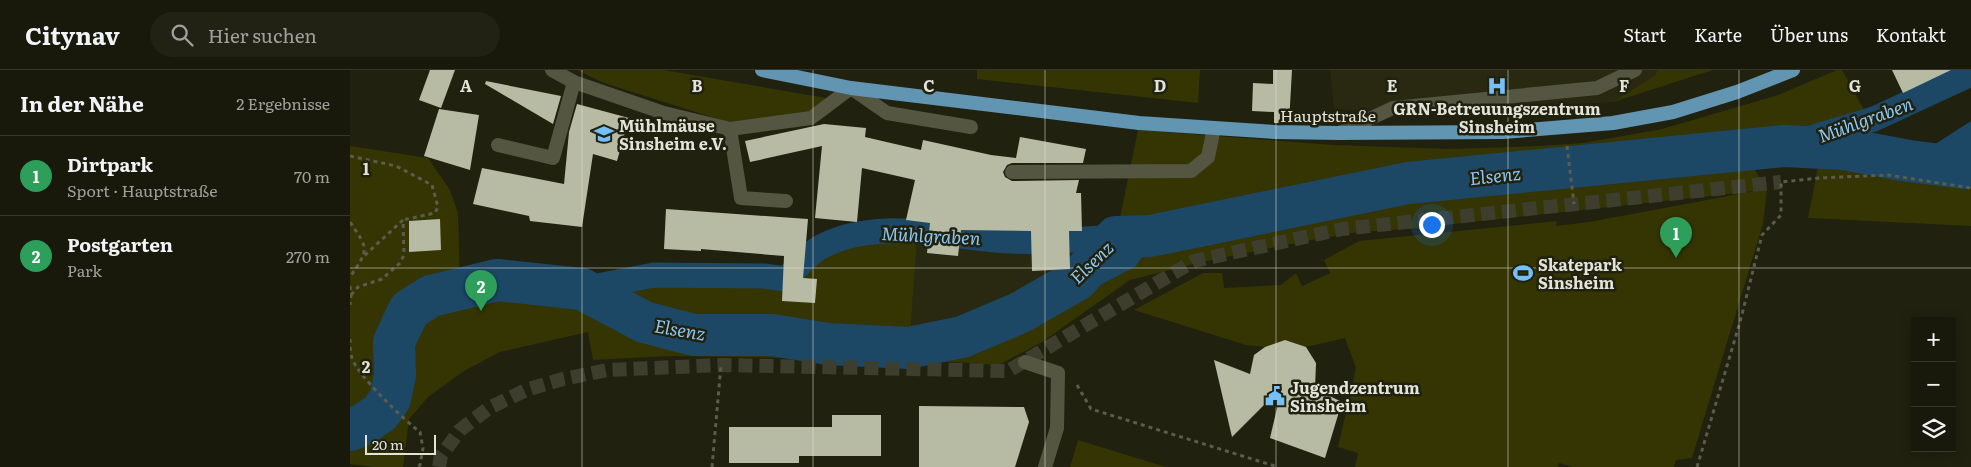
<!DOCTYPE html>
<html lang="de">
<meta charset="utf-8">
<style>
:root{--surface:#18190b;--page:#212214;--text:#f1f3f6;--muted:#9fa09d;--line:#36382c;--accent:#2563eb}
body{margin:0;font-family:Literata,serif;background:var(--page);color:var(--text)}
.controls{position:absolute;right:15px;bottom:15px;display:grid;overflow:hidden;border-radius:0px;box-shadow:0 2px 12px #0003}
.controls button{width:45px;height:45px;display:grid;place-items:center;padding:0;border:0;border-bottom:1px solid var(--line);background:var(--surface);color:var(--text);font:25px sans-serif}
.scale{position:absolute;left:15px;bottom:12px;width:71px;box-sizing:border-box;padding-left:5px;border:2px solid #e3e4d9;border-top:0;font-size:14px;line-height:18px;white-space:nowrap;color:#e3e4d9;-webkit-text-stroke:4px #20210f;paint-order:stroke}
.you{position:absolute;left:1081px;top:154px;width:18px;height:18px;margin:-12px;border:4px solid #fff;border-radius:50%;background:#1a73e8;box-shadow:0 0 0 8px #1a73e833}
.badge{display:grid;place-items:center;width:32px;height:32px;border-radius:50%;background:var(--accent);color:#fff;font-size:16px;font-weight:700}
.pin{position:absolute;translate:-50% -41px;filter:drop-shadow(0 1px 2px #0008)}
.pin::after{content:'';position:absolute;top:26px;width:18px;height:15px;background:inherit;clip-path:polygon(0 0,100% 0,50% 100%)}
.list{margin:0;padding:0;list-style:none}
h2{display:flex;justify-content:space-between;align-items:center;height:65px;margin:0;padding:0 20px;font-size:21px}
h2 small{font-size:16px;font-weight:400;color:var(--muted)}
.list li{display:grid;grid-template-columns:32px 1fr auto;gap:15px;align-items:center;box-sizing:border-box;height:80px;padding:0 20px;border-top:1px solid var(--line)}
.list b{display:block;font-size:19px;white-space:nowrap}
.list p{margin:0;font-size:16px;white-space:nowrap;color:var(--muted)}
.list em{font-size:16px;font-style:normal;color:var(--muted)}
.icon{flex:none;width:28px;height:28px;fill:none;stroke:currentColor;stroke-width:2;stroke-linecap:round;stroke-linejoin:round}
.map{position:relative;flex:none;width:1621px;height:397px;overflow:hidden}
header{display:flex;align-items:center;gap:30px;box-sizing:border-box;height:70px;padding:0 25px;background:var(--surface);border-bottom:1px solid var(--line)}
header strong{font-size:24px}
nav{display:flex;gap:28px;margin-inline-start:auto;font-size:18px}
.search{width:350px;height:45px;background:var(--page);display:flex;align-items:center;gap:12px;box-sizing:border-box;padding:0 18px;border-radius:28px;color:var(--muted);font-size:19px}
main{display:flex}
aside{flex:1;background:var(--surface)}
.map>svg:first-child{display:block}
.built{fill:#282910}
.green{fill:#343503}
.water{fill:#1c4866}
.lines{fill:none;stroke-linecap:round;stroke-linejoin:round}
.canal{stroke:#1c4866;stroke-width:25}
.river{stroke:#1c4866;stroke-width:42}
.building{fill:#b8bba4}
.minor-tunnel{stroke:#3d3e2d;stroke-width:14;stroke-dasharray:14 7;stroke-linecap:butt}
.path{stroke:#5b5c4c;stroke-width:3;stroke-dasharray:4 4;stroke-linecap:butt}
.service{stroke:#545642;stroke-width:14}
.minor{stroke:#545642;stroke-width:14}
.primary{stroke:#6195b1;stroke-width:14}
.grid{fill:none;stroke:#e3e4d9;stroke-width:1;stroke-opacity:0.55}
.labels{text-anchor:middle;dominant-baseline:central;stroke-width:5;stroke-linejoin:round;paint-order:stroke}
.poi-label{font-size:16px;font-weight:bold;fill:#e3e4d9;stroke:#20210f;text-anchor:start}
.street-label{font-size:16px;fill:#e3e4d9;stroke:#20210f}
.water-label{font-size:18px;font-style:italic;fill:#8bc6f2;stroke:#20210f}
.grid-label{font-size:16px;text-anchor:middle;font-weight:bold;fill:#e3e4d9;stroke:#20210f;stroke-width:5;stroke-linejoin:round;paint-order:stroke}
</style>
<header>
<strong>Citynav</strong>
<div class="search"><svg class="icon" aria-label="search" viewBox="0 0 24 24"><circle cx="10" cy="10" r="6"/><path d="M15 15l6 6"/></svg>Hier suchen</div>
<nav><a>Start</a><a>Karte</a><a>Über uns</a><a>Kontakt</a></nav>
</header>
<main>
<aside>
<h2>In der Nähe<small>2 Ergebnisse</small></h2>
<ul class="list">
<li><span class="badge" style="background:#2e9e5b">1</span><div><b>Dirtpark</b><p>Sport · Hauptstraße</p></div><em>70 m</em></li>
<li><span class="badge" style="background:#2e9e5b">2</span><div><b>Postgarten</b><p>Park</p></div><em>270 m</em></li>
</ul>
</aside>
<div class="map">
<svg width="1621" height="397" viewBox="0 0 1621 397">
<rect width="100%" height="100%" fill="#20210f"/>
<g class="built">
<path d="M980,0H1363L1263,32L1065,43L984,39Z"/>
<path d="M568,156L665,168L766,167L727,210L669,243L612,267L558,278Z"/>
</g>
<g class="green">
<path d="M227,0H314L476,28L460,44L377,52L254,13Z"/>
<path d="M627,0H850L848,33L627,9Z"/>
<path d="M1307,0H1363L1263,32L1306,5Z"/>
<path d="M1487,0H1492L1518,47L1390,75L1417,120L1413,154L1342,388L1326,390L1324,397H1223L1209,393L1208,397H1005L1008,383L988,377L1006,298L995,268L956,277L935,270L915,277L896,275L784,240L853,203H872L874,218L931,215L946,203L952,216L980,203L974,190L1009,171L1207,151L1206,156L1239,152L1405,121L1057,159L1009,162L956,171L852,192L780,210L692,272L649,295L573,290L322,286L243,290L238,262L150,282L114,301L78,327L59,349L53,397H24L0,394V76L78,88L100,120L108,143L110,213L161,199L225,217L299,199L444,202L463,174L512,158L568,156L559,278L612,267L669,243L742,219L798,179L804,164L766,167L788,60L983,75L1101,79L1188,76L1233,73L1312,59L1428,25Z"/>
<path d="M1468,97L1621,116V156L1458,148Z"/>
<path d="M728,370L816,397H720Z"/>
</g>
<g class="water">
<path d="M1621,51V97L1614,98L1559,91Z"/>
<path d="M800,166L798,179L785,197L742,219L669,243L727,210L766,167Z"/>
</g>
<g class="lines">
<g class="canal">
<path d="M1434,76L1524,49L1621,4"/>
<path d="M232,219L304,205L414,206L436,209C446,199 457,185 469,178C525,146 599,168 660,171C695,173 731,169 766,167"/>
</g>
<path class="river" d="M0,360L12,355L30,343L40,329L45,305L44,272L59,240L81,226L147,210L232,219L294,252L344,265H422L478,274L558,278L612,267L669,243L727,210L766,167L800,166L1058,113L1434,76L1494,79L1559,91L1614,98L1621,97"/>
</g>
<g class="building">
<path d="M80,0H105L91,38L69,30Z"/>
<path d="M923,0H942L939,53H924V42L902,41L903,13L923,14Z"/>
<path d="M1542,0H1601L1553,23Z"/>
<path d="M136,11L211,26L203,54L135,14Z"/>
<path d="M227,34L279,48L267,91L243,84L232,157L180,151L179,146L123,134L132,98L214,114L219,62Z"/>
<path d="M89,39L129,45L120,100L74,86Z"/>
<path d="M474,54L516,58L515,67L571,80L573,70L641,85L666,88L670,67L736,79L733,93H662L657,95L653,102L655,107L662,111L729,110L726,123H731L732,161H719L720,199L682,201L681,161L611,160L608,186L577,183L580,153L556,150L565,110L512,98L507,152L465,148L472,76L400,92L395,71Z"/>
<path d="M316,139L458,149L453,208L467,209L465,233L432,231L434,186L351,179V181L314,179Z"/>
<path d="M90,149L91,180L59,182V151Z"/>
<path d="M935,270L956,277L966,293L965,319L992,332L975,388L920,368L932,317L882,367L864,290L900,304L904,285L915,277Z"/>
<path d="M569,336L674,337L679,352L665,397H569Z"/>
<path d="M482,345H531V386H449V393H379V357H482Z"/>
</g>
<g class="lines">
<path class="minor-tunnel" d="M89,397L91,386L110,360L139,338L176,320L213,309L257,300L371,295L658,301L844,191L992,159L1431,112"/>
<g class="path">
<path d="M1217,76L1224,134"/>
<path d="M0,86L46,96L82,115L88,137L85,143L53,150"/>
<path d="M0,152C19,180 19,179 0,207"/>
<path d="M0,216L1,225L0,235"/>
<path d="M1,225L8,217L32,209L50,193L54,185L53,150L14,186"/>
<path d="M0,269C0,275 0,283 2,288C7,305 55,351 70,362L73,378L70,395L67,397"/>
<path d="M727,315L741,339L928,397"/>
<path d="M362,397L371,295"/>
<path d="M1347,397L1390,252L1412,165L1431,145V112L1469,108L1538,105L1621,118"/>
</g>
<g class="service">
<path d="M501,18L537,43L621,57"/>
<path d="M380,59L391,128L436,131"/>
<path d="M989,63L1043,38L1247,18L1285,0"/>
<path d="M148,75L203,88L224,12"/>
<path d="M662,102L841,101L858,87L864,58"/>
<path d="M675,292L708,303L707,358L695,397"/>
</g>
<path class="minor" d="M202,0L224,12L314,43L380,59L461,48L501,18"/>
<path class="primary" d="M412,0L501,18L789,53L925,62L989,63L1153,62L1263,53L1323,42L1387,22L1443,0"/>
</g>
<path class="grid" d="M232,0V397M463,0V397M695,0V397M926,0V397M1158,0V397M1389,0V397M0,198H1621"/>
<defs>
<symbol id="hospital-bare" viewBox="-9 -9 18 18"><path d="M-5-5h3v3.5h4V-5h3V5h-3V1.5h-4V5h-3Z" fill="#75c0f6" stroke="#20210f" stroke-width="2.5" paint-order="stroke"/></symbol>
<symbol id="school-bare" viewBox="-9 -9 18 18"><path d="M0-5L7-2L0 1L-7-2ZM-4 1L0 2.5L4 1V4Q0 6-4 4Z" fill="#75c0f6" stroke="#20210f" stroke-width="2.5" paint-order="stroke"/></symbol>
<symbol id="stadium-bare" viewBox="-9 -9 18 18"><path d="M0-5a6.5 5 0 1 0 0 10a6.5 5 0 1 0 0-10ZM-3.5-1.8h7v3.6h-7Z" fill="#75c0f6" stroke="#20210f" stroke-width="2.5" paint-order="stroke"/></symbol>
<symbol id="civic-bare" viewBox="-9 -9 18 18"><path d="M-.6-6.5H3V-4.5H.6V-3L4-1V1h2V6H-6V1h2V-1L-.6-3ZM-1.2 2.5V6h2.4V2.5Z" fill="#75c0f6" stroke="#20210f" stroke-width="2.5" paint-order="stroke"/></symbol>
</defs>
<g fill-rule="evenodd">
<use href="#hospital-bare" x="1133" y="2" width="28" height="28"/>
<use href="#school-bare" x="240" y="50" width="28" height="28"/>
<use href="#stadium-bare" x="1159" y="189" width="28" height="28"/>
<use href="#civic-bare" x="911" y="312" width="28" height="28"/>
</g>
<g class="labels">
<g class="poi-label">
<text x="1147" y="38" text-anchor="middle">GRN-Betreuungszentrum<tspan x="1147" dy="18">Sinsheim</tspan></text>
<text x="269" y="55">Mühlmäuse<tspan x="269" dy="18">Sinsheim e.V.</tspan></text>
<text x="1188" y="194">Skatepark<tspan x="1188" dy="18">Sinsheim</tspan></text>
<text x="940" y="317">Jugendzentrum<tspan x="940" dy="18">Sinsheim</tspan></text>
</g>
<g class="street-label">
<text x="978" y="45">Hauptstraße</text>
</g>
<g class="water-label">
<text transform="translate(1515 49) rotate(-20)">Mühlgraben</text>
<text transform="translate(1145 105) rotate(-6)">Elsenz</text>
<text transform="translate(581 165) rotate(3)">Mühlgraben</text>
<text transform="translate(741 192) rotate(-44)">Elsenz</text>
<text transform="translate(330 259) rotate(10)">Elsenz</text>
</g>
</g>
<g class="grid-label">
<text x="116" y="22">A</text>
<text x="347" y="22">B</text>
<text x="579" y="22">C</text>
<text x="810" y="22">D</text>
<text x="1042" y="22">E</text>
<text x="1274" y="22">F</text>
<text x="1505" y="22">G</text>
<text x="16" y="105">1</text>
<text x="16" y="303">2</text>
</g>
</svg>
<div class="controls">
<button>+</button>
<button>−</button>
<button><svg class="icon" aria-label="layers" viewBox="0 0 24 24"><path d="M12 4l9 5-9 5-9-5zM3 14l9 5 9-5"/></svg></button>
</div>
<div class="scale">20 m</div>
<div class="you"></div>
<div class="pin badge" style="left:1326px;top:188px;background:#2e9e5b">1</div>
<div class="pin badge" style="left:131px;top:241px;background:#2e9e5b">2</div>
</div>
</main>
